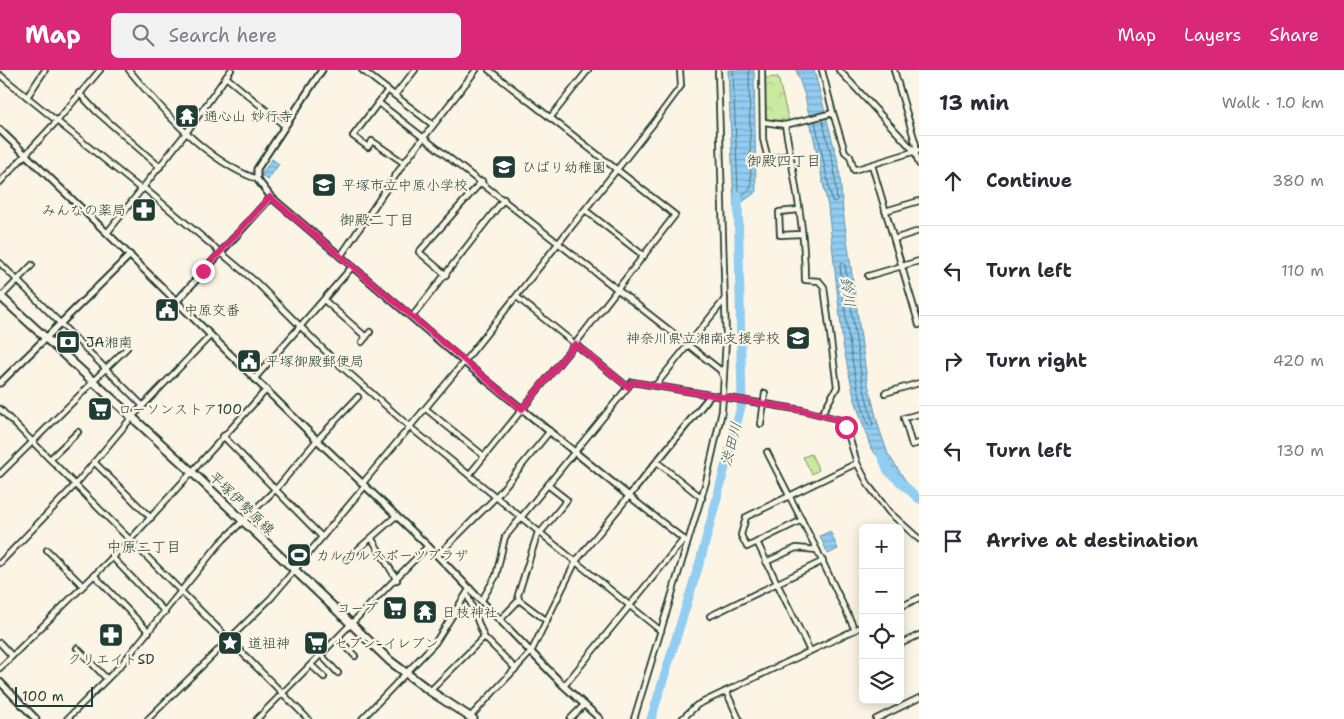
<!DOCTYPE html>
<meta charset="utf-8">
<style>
:root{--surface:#fff;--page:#f2f2f3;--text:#2b2b33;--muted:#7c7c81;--line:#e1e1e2;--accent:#db2777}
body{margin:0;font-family:"Shantell Sans","Klee One",sans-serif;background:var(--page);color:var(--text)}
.controls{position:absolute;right:15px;bottom:15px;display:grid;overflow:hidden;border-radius:8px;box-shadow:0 2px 12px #0003}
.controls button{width:45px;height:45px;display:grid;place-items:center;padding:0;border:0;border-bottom:1px solid var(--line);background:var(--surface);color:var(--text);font:25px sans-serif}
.scale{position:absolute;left:15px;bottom:12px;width:78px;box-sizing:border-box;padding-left:5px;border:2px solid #1f3d34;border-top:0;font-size:14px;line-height:18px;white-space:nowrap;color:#1f3d34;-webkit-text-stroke:4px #fcf5e5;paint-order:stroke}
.stop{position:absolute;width:15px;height:15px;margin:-11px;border:4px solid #db2777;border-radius:50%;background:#fff}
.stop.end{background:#db2777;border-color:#fff;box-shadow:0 1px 5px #0008}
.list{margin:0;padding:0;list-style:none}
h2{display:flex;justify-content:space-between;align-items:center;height:65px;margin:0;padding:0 20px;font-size:21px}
h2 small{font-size:16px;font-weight:400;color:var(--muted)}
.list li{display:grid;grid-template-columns:32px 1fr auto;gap:15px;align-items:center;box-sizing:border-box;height:90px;padding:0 20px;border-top:1px solid var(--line)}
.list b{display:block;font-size:19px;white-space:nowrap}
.list em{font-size:16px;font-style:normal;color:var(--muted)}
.icon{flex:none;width:28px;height:28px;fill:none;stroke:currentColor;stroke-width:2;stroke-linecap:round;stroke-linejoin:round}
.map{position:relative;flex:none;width:919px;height:649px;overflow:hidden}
header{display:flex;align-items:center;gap:30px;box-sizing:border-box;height:70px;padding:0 25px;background:var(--accent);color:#fff}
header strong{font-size:24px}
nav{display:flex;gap:28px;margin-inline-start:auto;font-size:18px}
.search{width:350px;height:45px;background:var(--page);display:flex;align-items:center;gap:12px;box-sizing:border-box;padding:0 18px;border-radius:8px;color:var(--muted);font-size:19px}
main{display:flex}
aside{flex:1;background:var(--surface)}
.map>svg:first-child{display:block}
.green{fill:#cce9a0;stroke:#76936a}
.park{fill:url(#park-crowns);stroke:#76936a}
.water{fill:url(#water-rules);stroke:#6493a6}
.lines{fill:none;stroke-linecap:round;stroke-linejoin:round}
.shore{stroke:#4d7780;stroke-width:1}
.river{stroke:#92cdf2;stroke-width:9}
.minor-casing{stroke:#1f3d34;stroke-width:8}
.tertiary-casing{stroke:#1f3d34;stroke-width:9}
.primary-casing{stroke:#1f3d34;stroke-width:11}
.minor{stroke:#fcf5e5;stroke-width:4.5}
.tertiary{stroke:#fcf5e5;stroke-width:5}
.primary{stroke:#fcf5e5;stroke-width:7}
.route{stroke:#db2777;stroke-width:6}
.labels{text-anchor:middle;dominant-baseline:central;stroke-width:4.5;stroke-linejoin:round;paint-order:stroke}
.poi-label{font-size:14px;fill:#1f3d34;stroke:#fcf5e5;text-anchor:start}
.street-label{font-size:14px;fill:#1f3d34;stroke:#fcf5e5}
.neighbourhood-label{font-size:15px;fill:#1f3d34;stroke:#fcf5e5}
.water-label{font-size:15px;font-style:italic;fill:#365a5a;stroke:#fcf5e5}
</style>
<header>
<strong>Map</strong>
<div class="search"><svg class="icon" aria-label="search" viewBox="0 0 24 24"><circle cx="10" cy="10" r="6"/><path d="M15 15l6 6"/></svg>Search here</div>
<nav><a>Map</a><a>Layers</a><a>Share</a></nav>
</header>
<main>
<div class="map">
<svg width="919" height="649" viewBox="0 0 919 649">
<defs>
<pattern id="park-crowns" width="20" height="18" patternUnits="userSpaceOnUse" patternTransform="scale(1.25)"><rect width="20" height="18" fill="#cce9a0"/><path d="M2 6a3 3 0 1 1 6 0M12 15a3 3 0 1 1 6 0" fill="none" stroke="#afc98a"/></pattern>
<pattern id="water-rules" width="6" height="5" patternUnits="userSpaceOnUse" patternTransform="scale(1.25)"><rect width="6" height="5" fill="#92cdf2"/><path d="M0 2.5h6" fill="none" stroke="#77a8c5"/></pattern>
</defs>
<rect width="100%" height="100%" fill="#fcf5e5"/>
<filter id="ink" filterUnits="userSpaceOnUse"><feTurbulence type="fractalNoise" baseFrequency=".02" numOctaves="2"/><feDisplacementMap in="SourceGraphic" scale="10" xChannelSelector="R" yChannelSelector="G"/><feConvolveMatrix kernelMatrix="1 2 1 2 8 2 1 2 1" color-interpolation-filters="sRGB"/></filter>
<g filter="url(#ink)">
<path class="green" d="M811,384L819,400L812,404L803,387Z"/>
<path class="park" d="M778,7L789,52L781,53L766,49L765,8Z"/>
<g class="water">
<path d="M728,0H754L756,122L734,138Z"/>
<path d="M796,0H814L839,96L843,141L867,310L879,358L888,384L917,428L871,379L854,327L843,275L828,137L805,26Z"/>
<path d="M272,89L279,94L268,110L261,105Z"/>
<path d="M830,461L838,479L828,484L820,466Z"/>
</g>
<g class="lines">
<g class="shore">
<path d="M733,0L738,123L741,126L751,118L749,0"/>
<path d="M815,51L832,131L835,132L837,130L834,97L822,49"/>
<path d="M842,193L845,195L862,311L873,354L871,357L868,355C851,303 846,250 840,196Z"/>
</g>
<g class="river">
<path d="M881,384L888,401L919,429"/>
<path d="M651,649L701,488L742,333L738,125"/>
</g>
<defs>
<g id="minor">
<path d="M129,0C162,40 207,92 257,109"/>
<path d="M362,0L433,55"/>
<path d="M489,0L675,145L575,274L628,317"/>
<path d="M762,0L763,69L768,89L790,85"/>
<path d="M822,0L833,43"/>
<path d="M839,0L915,82"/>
<path d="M894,0L916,75L915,82L919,94"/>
<path d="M0,5L142,120"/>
<path d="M226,7L285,56"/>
<path d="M388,20L353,66L368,77L372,71L404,93"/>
<path d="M79,23L96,41L160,97"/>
<path d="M395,25L415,0"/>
<path d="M27,27L45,0"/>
<path d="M379,33L687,274L720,300L723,306"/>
<path d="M550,48L588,0"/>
<path d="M764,52L785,55L833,43L845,82L850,86L854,100L919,80"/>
<path d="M785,55C794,107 805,158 805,210L819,211L824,217L837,317L822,344"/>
<path d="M872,95L919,255"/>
<path d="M0,112L57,51L100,0"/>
<path d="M144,118L257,213L333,289L411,358L661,561"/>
<path d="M585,140L644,186"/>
<path d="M799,140L779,142L780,165L802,164"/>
<path d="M885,141L919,131"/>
<path d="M107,163L186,63L231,0"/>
<path d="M894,169L919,161"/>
<path d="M340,187L404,93L476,0"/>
<path d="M0,193L143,336"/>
<path d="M446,205L419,182L482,111"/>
<path d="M868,206L919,191"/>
<path d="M0,228L32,195"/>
<path d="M324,230L366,267"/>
<path d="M412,247L504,129"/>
<path d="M362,272L370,262"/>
<path d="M255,308L352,197"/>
<path d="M93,311L127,278"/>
<path d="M655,316L725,229"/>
<path d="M885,323L919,313"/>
<path d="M0,339L308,649"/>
<path d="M426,339L484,386"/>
<path d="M919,344L904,348L912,375L919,373"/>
<path d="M761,354L765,323"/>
<path d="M223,366L322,467"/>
<path d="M767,382L817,480"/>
<path d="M50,389L78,362"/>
<path d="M94,392L151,448"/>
<path d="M657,392L702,428"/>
<path d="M0,404L94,311"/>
<path d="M469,405L575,274L517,227"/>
<path d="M362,414L464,292L653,54L681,16L680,0"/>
<path d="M802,450L747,477L741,465L746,447L857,393"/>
<path d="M538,462L518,525L519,530L547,551"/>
<path d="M540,463L567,430L549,416"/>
<path d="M372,469L397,510"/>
<path d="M757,472L810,581"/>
<path d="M47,480L83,516"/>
<path d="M438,485L496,427L550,361"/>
<path d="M112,487L165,542"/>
<path d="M347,489L396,446"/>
<path d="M766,492L796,478L817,480L855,560"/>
<path d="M0,493L76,414L132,347L210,266"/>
<path d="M94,505L149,562"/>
<path d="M467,524L484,567L516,599"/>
<path d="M482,530L496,506L505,467L632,312L802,340L841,350L846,357L857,393L869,416L889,442L919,469"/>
<path d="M900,537L919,528"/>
<path d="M710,546L823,491"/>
<path d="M501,549L519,530"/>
<path d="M338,568L355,586"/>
<path d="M0,573L12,586"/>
<path d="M900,574L919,565"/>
<path d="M77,578L107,609"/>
<path d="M321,585L338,603"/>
<path d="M311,595L324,607"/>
<path d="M0,598L130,470L267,319"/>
<path d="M564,616L684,469"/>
<path d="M430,621L484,567"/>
<path d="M726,621L739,649"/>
<path d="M470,647L531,582L576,491L629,426L687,472"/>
<path d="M67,649L121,595L220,473L277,418L317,370L358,327"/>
<path d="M148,649L271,528L365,416"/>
<path d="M257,649L428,476"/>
<path d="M362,649L435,573L470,518"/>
<path d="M570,649L583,636"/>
<path d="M634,649L706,412L722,341L726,269L718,0"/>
<path d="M682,649L697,635L863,556"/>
<path d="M876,649L919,628"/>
</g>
<g id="tertiary">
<path d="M322,0L257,99V109L271,127L464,292L629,426L710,326"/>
<path d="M0,60L107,163L317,370L428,476L564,616L600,649"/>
<path d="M176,232L271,127"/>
<path d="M0,313L130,185"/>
<path d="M0,612L36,649"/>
</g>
<path id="primary" d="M0,226L193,403L390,591L430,621L473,649"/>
</defs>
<use href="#minor" class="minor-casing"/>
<use href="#tertiary" class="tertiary-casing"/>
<use href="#primary" class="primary-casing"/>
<use href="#minor" class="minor"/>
<use href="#tertiary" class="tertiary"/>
<use href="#primary" class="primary"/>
</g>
</g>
<g class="lines" filter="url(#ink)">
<path class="route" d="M203,201L270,127L522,339L575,274L628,317L632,312L802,340L841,350L846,357"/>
</g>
<defs>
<symbol id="temple-square" viewBox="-11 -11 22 22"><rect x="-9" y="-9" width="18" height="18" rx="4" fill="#1f3d34" stroke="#fcf5e5"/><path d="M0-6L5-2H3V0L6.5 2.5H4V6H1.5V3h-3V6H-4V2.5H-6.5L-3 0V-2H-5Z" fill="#fff"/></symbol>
<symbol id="school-square" viewBox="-11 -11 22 22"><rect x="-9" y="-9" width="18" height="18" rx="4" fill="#1f3d34" stroke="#fcf5e5"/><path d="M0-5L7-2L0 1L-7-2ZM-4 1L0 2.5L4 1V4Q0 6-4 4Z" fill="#fff"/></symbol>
<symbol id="pharmacy-square" viewBox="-11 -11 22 22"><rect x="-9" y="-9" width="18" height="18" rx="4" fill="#1f3d34" stroke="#fcf5e5"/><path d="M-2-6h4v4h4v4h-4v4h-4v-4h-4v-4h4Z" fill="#fff"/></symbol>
<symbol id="civic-square" viewBox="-11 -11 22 22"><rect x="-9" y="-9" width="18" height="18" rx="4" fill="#1f3d34" stroke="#fcf5e5"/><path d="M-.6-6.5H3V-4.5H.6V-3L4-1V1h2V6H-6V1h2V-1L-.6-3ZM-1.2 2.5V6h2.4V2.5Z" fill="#fff"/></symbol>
<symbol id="bank-square" viewBox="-11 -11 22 22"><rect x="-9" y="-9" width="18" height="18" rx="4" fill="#1f3d34" stroke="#fcf5e5"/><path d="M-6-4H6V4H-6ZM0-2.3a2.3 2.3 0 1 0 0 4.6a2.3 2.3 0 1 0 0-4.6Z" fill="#fff"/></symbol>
<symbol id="supermarket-square" viewBox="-11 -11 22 22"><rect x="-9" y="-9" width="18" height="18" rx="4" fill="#1f3d34" stroke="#fcf5e5"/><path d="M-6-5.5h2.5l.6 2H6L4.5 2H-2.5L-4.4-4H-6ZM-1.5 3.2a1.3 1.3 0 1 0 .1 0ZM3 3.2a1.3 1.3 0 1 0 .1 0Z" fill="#fff"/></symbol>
<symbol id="stadium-square" viewBox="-11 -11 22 22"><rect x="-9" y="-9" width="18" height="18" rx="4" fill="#1f3d34" stroke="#fcf5e5"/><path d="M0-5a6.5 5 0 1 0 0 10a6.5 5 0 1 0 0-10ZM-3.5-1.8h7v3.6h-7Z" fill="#fff"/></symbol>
<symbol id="sight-square" viewBox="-11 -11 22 22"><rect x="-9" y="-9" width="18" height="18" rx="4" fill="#1f3d34" stroke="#fcf5e5"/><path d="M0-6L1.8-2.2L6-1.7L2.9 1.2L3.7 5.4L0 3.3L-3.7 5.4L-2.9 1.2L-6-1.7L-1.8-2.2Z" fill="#fff"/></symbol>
</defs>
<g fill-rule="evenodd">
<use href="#temple-square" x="173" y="32" width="28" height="28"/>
<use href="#school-square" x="490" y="83" width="28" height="28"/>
<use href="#school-square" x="310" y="101" width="28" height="28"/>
<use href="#pharmacy-square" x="130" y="126" width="28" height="28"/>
<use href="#civic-square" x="153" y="226" width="28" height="28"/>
<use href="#school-square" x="784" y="254" width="28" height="28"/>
<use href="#bank-square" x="54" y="258" width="28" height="28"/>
<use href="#civic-square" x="235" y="277" width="28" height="28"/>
<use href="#supermarket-square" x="86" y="325" width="28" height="28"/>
<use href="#stadium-square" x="285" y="471" width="28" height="28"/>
<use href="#supermarket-square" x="381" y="524" width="28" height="28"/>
<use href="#temple-square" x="411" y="528" width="28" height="28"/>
<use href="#pharmacy-square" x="97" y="551" width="28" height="28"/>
<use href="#sight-square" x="216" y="559" width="28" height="28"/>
<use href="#supermarket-square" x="302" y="559" width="28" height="28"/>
</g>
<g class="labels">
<g class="poi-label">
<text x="204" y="46">通心山 妙行寺</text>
<text x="522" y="97">ひばり幼稚園</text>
<text x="342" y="115">平塚市立中原小学校</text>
<text x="126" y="140" text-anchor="end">みんなの薬局</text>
<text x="184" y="240">中原交番</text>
<text x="780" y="268" text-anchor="end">神奈川県立湘南支援学校</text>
<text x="86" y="272">JA湘南</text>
<text x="266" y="291">平塚御殿郵便局</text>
<text x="118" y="339">ローソンストア100</text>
<text x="316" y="485">カルカルスポーツプラザ</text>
<text x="378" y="538" text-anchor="end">コープ</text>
<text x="442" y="542">日枝神社</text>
<text x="248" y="573">道祖神</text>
<text x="334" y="573">セブン-イレブン</text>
<text x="111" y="589" text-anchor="middle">クリエイトSD</text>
</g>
<g class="street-label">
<text transform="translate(242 433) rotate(44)">平塚伊勢原線</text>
</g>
<g class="neighbourhood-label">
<text x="784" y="91">御殿四丁目</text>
<text x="377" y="150">御殿二丁目</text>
<text x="144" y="477">中原二丁目</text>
</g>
<g class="water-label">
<text transform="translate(848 222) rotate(82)">鈴川</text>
<text transform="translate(731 374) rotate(-75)">渋田川</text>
</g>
</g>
</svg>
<div class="controls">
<button>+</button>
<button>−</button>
<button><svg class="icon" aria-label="locate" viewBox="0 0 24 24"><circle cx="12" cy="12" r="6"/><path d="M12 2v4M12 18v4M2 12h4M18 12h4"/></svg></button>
<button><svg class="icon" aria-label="layers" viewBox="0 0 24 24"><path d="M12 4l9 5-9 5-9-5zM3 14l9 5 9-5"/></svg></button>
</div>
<div class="scale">100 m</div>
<div class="stop" style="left:846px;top:357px"></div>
<div class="stop end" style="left:203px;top:201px"></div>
</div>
<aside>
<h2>13 min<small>Walk · 1.0 km</small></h2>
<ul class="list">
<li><svg class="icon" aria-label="ahead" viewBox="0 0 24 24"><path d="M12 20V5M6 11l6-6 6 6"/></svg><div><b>Continue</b></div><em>380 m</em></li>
<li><svg class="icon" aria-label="left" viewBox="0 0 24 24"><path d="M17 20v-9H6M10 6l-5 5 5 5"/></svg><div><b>Turn left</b></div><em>110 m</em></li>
<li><svg class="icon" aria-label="right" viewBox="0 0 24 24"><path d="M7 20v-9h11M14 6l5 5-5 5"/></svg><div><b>Turn right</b></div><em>420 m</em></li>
<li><svg class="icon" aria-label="left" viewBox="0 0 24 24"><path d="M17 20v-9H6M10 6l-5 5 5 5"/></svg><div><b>Turn left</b></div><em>130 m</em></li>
<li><svg class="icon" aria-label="arrive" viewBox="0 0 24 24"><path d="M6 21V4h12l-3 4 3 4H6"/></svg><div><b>Arrive at destination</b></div></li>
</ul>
</aside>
</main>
